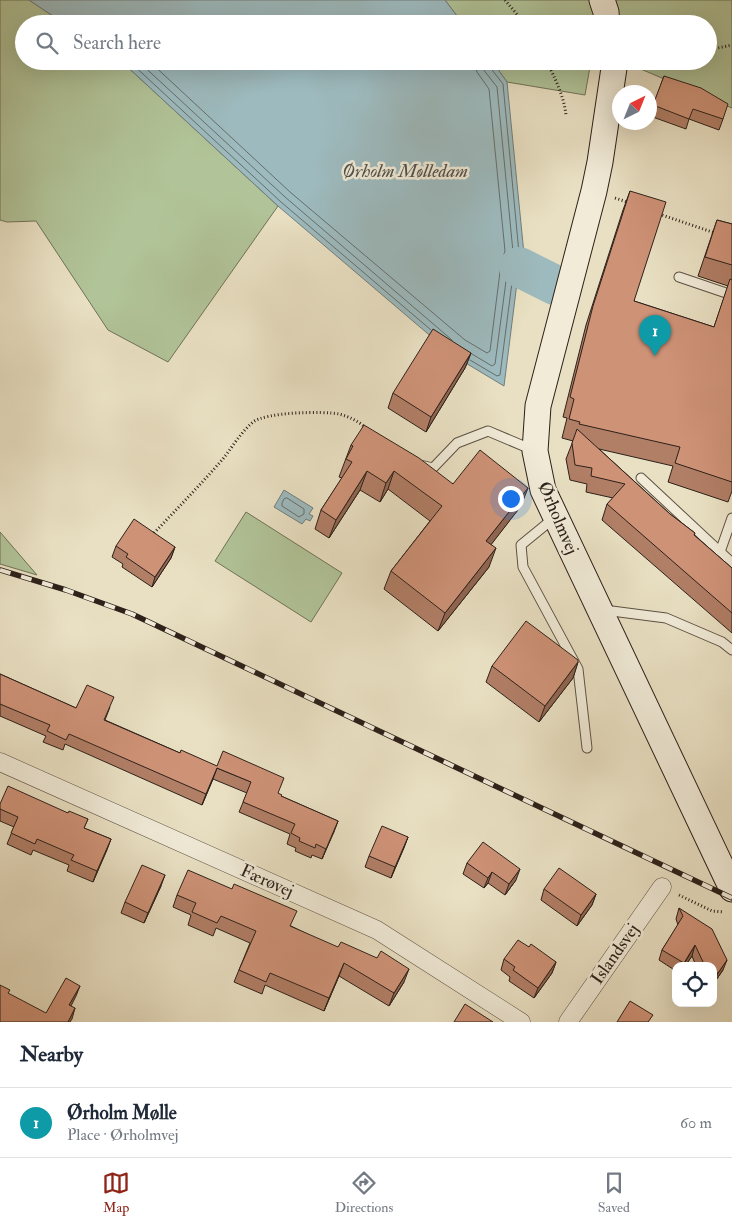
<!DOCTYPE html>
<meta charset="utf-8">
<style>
:root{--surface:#fff;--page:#f2f2f3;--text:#1f2937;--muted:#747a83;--line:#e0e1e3;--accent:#8f2418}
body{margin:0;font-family:"IM FELL Double Pica",serif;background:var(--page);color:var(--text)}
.controls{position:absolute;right:15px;bottom:15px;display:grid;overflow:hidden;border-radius:10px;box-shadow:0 5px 20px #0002}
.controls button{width:45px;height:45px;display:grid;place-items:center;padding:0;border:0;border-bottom:1px solid var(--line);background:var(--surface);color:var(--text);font:25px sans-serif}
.compass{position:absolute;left:612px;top:85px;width:45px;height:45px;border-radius:50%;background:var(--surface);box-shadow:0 5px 20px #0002;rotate:43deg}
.you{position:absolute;left:510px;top:498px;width:18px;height:18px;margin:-12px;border:4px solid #fff;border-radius:50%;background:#1a73e8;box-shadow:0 0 0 8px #1a73e833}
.badge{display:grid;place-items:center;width:32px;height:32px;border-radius:50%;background:var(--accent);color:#fff;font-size:16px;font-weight:700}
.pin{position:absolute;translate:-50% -41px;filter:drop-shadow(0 1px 2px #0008)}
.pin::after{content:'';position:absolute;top:26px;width:18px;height:15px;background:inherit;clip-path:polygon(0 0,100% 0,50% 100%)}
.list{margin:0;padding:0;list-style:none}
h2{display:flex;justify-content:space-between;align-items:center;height:65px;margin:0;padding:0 20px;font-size:21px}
h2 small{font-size:16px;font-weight:400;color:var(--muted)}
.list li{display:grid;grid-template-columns:32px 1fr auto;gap:15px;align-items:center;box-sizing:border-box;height:70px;padding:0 20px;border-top:1px solid var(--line)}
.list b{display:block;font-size:19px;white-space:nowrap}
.list p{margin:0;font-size:16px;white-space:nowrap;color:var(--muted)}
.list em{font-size:16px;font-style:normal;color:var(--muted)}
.icon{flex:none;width:28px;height:28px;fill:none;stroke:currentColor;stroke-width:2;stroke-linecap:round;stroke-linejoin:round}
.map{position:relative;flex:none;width:732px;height:1022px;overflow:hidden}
.search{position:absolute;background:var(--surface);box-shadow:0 5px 20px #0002;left:15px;right:15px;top:15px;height:55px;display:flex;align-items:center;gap:12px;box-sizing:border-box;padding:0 18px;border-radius:28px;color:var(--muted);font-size:19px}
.sheet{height:135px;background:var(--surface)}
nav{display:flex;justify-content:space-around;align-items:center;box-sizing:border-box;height:70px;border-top:1px solid var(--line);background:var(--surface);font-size:14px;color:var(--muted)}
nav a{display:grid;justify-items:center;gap:2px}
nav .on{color:var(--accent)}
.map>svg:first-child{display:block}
.green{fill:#b1c398;stroke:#6f7259}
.water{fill:#9dbabe;stroke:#707d7c}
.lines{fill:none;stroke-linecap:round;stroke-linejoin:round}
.shore{stroke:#656e6c;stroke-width:1}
.river{stroke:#9dbabe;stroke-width:40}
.lane-casing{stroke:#5c5144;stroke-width:11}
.street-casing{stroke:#5c5144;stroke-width:19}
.secondary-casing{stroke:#2d211a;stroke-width:27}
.path{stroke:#2d211a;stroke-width:3;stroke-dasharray:1 2.5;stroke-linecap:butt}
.lane{stroke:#f1ebd8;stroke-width:9}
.street{stroke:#f1ebd8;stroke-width:18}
.secondary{stroke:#f1ebd8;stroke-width:25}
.rail-casing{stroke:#2d211a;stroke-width:5.5}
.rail{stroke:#f1ebd8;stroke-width:4;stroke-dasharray:11;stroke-linecap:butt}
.wall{fill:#b17e66;stroke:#2d211a}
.shaded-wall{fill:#906653;stroke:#2d211a}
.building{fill:#ce9277;stroke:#2d211a}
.labels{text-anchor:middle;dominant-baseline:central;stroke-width:5;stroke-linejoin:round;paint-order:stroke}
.street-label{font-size:18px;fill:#2d211a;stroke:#f1ebd8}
.water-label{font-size:19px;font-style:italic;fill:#4f4f4b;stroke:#f1ebd8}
</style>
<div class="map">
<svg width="732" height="1022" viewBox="0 0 732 1022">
<rect width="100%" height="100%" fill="#e9e0c3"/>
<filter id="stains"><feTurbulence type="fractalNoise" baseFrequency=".004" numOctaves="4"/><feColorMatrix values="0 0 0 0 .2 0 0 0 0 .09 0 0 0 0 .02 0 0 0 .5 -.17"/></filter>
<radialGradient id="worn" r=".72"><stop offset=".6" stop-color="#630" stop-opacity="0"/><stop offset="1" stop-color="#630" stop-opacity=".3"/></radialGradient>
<g class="green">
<path d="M0,0H29L65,24H24V61H121L278,206L168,362L108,330L36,221L7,222L0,220Z"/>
<path d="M445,0H732V108L622,61H708V24H463Z"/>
<path d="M492,61H591L585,95L507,82Z"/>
<path d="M246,512L342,573L311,622L215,561Z"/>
<path d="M0,532L37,575L0,564Z"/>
</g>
<g class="water">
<path d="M29,0H445L463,24H65Z"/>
<path d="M121,61H492L507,82L524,254L519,267L504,386L454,356L407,316L278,206Z"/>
<path d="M284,490L313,508L309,514L313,516L310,521L306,519L302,524L274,507Z"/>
</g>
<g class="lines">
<g class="shore">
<path d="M129,61L281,202L431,330"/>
<path d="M138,61L285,197L452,340"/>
<path d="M149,61L290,192L465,340L487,353L490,351L501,264L505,251L489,89L477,72L474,61"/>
<path d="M472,354L492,366L495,364L508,266L513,252L497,87L483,69L482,61"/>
<path d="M470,360L497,376L500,375L514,267L519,253L503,84L489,66L488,61"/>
<path d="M287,498L304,509V514L299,517L282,506V503L284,499Z"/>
</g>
<path class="river" d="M519,267L555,285"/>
<defs>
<g id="lane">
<path d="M679,277L732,295"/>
<path d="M420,465L433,468L457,443L488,431L533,450"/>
<path d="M641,478L732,563"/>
<path d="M554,518L521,545L523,567L578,669L587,748"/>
<path d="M720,552L732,518"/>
<path d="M604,610L666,618L722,642L732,650"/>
</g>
<g id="street">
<path d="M0,762L377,930L521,1022"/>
<path d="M568,1022L662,887"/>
</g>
<g id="secondary">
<path d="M602,0L606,12L607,24"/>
<path d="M613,61L614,68L600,162L594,191L538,406L535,451L543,490L732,889"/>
</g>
</defs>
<use href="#lane" class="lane-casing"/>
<use href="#street" class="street-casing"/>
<use href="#secondary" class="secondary-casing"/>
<g class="path">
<path d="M505,0L525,24"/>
<path d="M708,50L732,45"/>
<path d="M546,61C555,77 564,97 566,115"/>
<path d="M636,64L648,61"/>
<path d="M615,198L630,203"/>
<path d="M659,214L715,233"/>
<path d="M154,533C177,509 200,485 222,460C232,448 240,433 253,422C266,412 323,411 339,414C350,417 358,421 366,428"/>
<path d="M679,895L712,911L724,912"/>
</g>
<use href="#lane" class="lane"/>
<use href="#street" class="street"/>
<use href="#secondary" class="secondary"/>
<defs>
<path id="rail" d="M0,570L66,590L132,614L732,898"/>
</defs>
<use href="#rail" class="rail-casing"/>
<use href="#rail" class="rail"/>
</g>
<g class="wall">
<path d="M664,76L723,119L719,130L689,119L686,129L650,116V114Z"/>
<path d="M630,191L634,301L714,327L728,286L698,276L717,220L732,224V491L728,502L668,482L673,466L599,449L670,514L695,533L694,535L732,568V633L602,520L607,504L613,498L586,492L587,484L570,480L566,459L573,441L562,438L567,418L563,417L586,325L623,210Z"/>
<path d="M471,353L465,368L426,432L388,408L393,393Z"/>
<path d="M351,445L453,484L521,506L491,544L489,567L438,631L384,589L391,571L430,521L388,489L380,502L360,490L329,538L315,529L321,510L342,478L339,477Z"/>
<path d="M116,546L175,547L171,558L152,587L122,567L123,564L112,557Z"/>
<path d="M578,662L573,678L539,722L486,682L492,666Z"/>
<path d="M0,674L76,708L110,707L105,720L180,753L278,793L281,796L338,821L322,859L312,855L311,858L295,851L296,848L287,844L290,834L239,812L247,793L213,779L202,805L65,744L63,750L43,742L46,736L0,716Z"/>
<path d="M0,804L68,813L88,819L84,828L111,839L93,882L67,871L69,865L33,850L31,855L7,844L14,827L0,821Z"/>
<path d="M408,837L391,878L365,867L369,856Z"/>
<path d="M467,863L516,880L505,895L488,883L484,888L463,874Z"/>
<path d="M161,886L144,923L121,913L125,902Z"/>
<path d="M544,889L596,894L592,905L577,926L541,900Z"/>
<path d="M177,895L291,926L404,982L389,1006L339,976L324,1011L265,985L262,994L234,982L250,943L216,928L213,936L188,925L191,915L173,907Z"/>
<path d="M679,908L723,970L714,983H713V966H696L692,956L685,966H676V971L659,960L662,950L678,925L676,919Z"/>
<path d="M529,947L556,962L552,973L534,998L509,981L510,977L501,970L504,959Z"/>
</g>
<g class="shaded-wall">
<path d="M471,353L465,368L426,432L431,417Z"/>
<path d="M367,471L360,490L329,538L336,520Z"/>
<path d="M394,471L388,489L380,502L386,483Z"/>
<path d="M528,488L521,506L480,559L486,541Z"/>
<path d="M175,547L171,558L152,587L155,577Z"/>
<path d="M496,548L489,567L438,631L445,613Z"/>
<path d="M578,662L573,678L539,722L545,706Z"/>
<path d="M217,768L213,779L202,805L206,794Z"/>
<path d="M338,821L334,832L322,859L326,849Z"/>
<path d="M408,837L404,848L391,878L395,867Z"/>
<path d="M111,839L107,850L93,882L97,871Z"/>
<path d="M520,869L516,880L505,895L509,884Z"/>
<path d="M492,872L488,883L484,888L488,878Z"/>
<path d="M165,875L161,886L144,923L148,913Z"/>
<path d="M596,894L592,905L577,926L581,915Z"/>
<path d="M695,945L692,956L685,966H683Z"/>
<path d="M727,960L723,970L714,983L718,973Z"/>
<path d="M556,962L552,973L534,998L538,988Z"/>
<path d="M344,963L339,976L324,1011L329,998Z"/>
<path d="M409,969L404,982L389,1006L394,993Z"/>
<path d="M80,986L76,996L66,1016L69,1005Z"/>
<path d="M75,1008L72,1019L70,1022H68Z"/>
</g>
<g class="building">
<path d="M664,76L701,88L728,104L723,119L693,109L689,119L653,105Z"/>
<path d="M630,191L666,202L634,301L714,327L730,279L732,280V482L675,463L680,447L579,424L580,422L569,419L574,399L570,397L593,306Z"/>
<path d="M717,220L732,224V265L705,257Z"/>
<path d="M433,329L471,353L431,417L393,393Z"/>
<path d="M364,425L419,458L453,484L480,450L528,488L486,541L496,548L445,613L391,571L442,506L394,471L386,483L367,471L336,520L321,510L352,462L346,459L353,446L351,445Z"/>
<path d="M577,429L670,514L695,533L694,535L732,568V613L607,504L625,484L591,476L592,468L575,465L572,443Z"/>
<path d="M134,519L175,547L155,577L126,557L128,554L116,546Z"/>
<path d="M526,621L578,660V662L545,706L492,666Z"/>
<path d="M0,674L76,708L87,685L114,697L104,720L180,753L181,750L217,766L223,751L284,778L278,793L282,795L281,796L338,821L326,849L316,844L315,848L299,841L300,838L291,833L295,824L243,802L251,782L217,768L206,794L69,734L66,740L47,731L50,725L0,704Z"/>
<path d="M8,786L68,813L69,811L88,819L84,828L111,839L97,871L71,860L74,855L37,839L35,844L11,833L18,817L0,809V804Z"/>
<path d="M382,826L408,837L395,867L369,856Z"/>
<path d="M483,842L520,869L509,884L492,872L488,878L467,863Z"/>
<path d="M142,865L165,875L148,913L125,902Z"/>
<path d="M559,868L596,894L581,915L544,889Z"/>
<path d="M188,870L232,889L234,884L297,911L290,926L338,947L341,942L377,958L381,951L409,969L394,993L344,963L329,998L270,973L266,982L239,970L256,931L221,916L217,923L192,912L196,903L177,895Z"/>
<path d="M679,908L712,929L727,960L718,973L713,972V966H705L695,945L684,963L662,950L683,916Z"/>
<path d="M518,940L529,947L531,944L556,962L538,988L513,970L515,967L504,959Z"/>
<path d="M66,978L80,986L69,1005L75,1008L68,1022H0V985L10,990L8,993L46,1013Z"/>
<path d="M630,1001L653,1015L648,1022H617Z"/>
<path d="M465,1004L493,1022H454Z"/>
</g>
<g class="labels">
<g class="street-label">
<text transform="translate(558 518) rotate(67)">Ørholmvej</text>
<text transform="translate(267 881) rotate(24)">Færøvej</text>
<text transform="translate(615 954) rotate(-55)">Islandsvej</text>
</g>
<g class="water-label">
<text x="405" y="171">Ørholm Mølledam</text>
</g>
</g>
<rect width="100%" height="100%" filter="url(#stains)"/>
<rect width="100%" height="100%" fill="url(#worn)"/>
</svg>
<div class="controls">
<button><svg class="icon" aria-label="locate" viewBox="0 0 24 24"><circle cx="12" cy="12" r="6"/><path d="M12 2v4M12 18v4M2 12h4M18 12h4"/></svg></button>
</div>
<svg class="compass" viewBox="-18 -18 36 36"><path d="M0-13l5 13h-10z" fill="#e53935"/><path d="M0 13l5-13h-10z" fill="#747a83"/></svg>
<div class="you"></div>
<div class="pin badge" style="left:655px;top:356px;background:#0f9aa8">1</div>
<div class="search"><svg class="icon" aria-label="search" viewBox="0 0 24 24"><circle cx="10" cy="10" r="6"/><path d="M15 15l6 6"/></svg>Search here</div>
</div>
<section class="sheet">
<h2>Nearby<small></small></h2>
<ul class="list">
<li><span class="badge" style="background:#0f9aa8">1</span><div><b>Ørholm Mølle</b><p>Place · Ørholmvej</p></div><em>60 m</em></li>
</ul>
</section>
<nav>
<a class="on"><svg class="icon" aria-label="map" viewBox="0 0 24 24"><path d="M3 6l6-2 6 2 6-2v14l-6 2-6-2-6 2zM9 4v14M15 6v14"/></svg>Map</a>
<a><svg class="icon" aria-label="directions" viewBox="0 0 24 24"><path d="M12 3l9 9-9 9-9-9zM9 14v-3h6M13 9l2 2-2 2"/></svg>Directions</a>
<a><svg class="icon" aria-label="saved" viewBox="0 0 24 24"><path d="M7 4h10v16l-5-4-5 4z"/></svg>Saved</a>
</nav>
